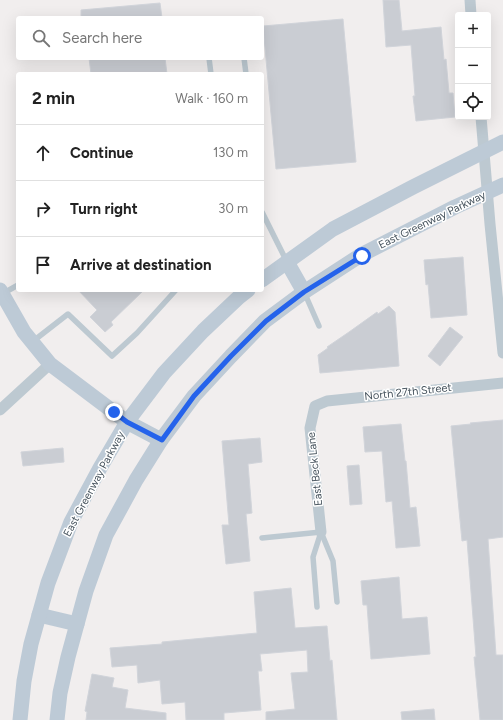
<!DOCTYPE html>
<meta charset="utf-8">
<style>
:root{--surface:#fff;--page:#f2f2f2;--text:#222;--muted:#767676;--line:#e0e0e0}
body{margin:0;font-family:Figtree,sans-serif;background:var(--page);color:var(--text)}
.controls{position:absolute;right:12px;top:12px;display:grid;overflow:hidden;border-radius:4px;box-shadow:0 4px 16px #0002}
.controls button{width:36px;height:36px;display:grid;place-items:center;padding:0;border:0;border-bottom:1px solid var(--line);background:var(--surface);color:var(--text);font:20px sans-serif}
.stop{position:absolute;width:12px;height:12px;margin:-9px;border:3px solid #2563eb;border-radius:50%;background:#fff}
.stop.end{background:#2563eb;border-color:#fff;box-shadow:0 1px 4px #0008}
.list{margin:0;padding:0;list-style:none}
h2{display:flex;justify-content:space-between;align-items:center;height:52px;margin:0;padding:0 16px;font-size:17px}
h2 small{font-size:13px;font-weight:400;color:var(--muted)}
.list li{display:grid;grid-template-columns:26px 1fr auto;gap:12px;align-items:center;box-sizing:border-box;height:56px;padding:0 16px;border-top:1px solid var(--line)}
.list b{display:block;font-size:15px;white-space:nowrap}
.list em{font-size:13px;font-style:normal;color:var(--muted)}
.icon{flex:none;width:22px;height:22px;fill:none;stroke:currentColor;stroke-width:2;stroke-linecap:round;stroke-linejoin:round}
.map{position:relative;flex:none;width:503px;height:720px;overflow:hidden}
.search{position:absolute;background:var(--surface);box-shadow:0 4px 16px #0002;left:16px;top:16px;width:248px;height:44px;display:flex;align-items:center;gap:10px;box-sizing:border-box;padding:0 14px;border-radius:4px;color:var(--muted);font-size:15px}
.panel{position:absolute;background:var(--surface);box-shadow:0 4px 16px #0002;left:16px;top:72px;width:248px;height:220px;border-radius:4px}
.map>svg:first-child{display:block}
.building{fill:#cacdd3;stroke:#d1d4da}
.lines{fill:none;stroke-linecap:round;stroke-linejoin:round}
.lane{stroke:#bdc9d1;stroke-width:5.5}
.street{stroke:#bdc9d1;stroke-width:11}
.secondary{stroke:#bdcad6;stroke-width:15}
.route{stroke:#2563eb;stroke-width:5}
.labels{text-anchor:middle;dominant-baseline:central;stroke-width:3;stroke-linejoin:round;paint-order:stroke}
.street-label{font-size:11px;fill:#45525c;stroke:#fff}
</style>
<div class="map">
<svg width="503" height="720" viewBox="0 0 503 720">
<rect width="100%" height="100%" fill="#f1eeee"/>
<g class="building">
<path d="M383,0H399L402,31L441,27L444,60L446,59L449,93H453L455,117L416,121L413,96H415L411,45L386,47Z"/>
<path d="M160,3L162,18H81V10Z"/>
<path d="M343,19L356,162L276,169L263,26Z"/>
<path d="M89,58H165L167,74H91Z"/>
<path d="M463,257L467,315L431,318L428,284L426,285L424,260Z"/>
<path d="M78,290H144L111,322L113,325L105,332L90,317L97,310Z"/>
<path d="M389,306L395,312L399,366L320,373L318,355L328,348L327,347L349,332L377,312L378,314Z"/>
<path d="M450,327L463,337L440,366L428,356Z"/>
<path d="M503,420V537L488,539L496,655H503V720H480L474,657H476L467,540L462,541L451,426L471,424L470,423Z"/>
<path d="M401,424L405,461H406L410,508L416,507L420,546L396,548L392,501L386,502L382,451L365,452L363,427Z"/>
<path d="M260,438L262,462L248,464L252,513L246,514L250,561L226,564L222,525H229L222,441Z"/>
<path d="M63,448L64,462L23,466L21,452Z"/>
<path d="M359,465L362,504L350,505L347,466Z"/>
<path d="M399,577L402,619L427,617L430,654L371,659L367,605H363L361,581Z"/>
<path d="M291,588L295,628L327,626L330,661L332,660L337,720H266V712L295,709L291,673L308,672L307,650L260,654L262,671H258L261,710L224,713V720H186L185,702L162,704L160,680L138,683L137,665L112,667L110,648L162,644V642L257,633L254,592Z"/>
<path d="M92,674L114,678L112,687L128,690L125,708L166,713V720H86L87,712L85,711Z"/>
<path d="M434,709L435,720H402L401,712Z"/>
</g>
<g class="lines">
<g class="lane">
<path d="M209,58L211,74"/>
<path d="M244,58L246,74"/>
<path d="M262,212L287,262"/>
<path d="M2,294L18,285"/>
<path d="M305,294L319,326"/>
<path d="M32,342L68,314L112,356L137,333L176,290"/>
<path d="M321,532L333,561L337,602"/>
<path d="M262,538L321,532"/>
<path d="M317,607L313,557L321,532"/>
</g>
<g class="street">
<path d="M470,0L471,15"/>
<path d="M481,117L490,224L503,353"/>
<path d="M0,410L50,364"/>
<path d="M321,532L310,428L315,406L327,401L503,383"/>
</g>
<g class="secondary">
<path d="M287,262L304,292"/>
<path d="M262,280L333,229L413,187L503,142"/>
<path d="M0,290L24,332L50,364L127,422L161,440"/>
<path d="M39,615L77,624"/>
<path d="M20,720L24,681L31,644L48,583L71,522L100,468L127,422L164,373L203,331L239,297L248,290"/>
<path d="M57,720L60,693L68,657L86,591L106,535L136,480L161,440L194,396L231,356L265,321L304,292L361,255L455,207L503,185"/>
</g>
</g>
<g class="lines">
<path class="route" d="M114,412L127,422L162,440L194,396L231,356L266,321L304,292L362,256"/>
</g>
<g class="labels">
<g class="street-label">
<text transform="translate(432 220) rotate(-26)">East Greenway Parkway</text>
<text transform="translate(408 392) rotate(-6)">North 27th Street</text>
<text transform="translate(315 469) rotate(-96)">East Beck Lane</text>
<text transform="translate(94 484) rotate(-62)">East Greenway Parkway</text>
</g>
</g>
</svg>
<div class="controls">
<button>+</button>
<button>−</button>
<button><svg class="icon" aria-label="locate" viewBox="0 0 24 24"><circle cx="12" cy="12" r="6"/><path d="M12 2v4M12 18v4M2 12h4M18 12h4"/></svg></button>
</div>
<div class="stop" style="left:362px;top:256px"></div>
<div class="stop end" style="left:114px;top:412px"></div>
<div class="search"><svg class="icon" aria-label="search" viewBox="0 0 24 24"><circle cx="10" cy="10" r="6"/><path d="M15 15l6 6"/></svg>Search here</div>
<section class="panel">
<h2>2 min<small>Walk · 160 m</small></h2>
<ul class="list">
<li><svg class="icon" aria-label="ahead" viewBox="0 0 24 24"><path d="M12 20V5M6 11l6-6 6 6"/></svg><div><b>Continue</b></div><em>130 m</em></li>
<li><svg class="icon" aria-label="right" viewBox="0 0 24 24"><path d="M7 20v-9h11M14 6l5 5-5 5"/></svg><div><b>Turn right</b></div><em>30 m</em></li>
<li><svg class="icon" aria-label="arrive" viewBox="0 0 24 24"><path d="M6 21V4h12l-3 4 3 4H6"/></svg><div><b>Arrive at destination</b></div></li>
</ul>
</section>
</div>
